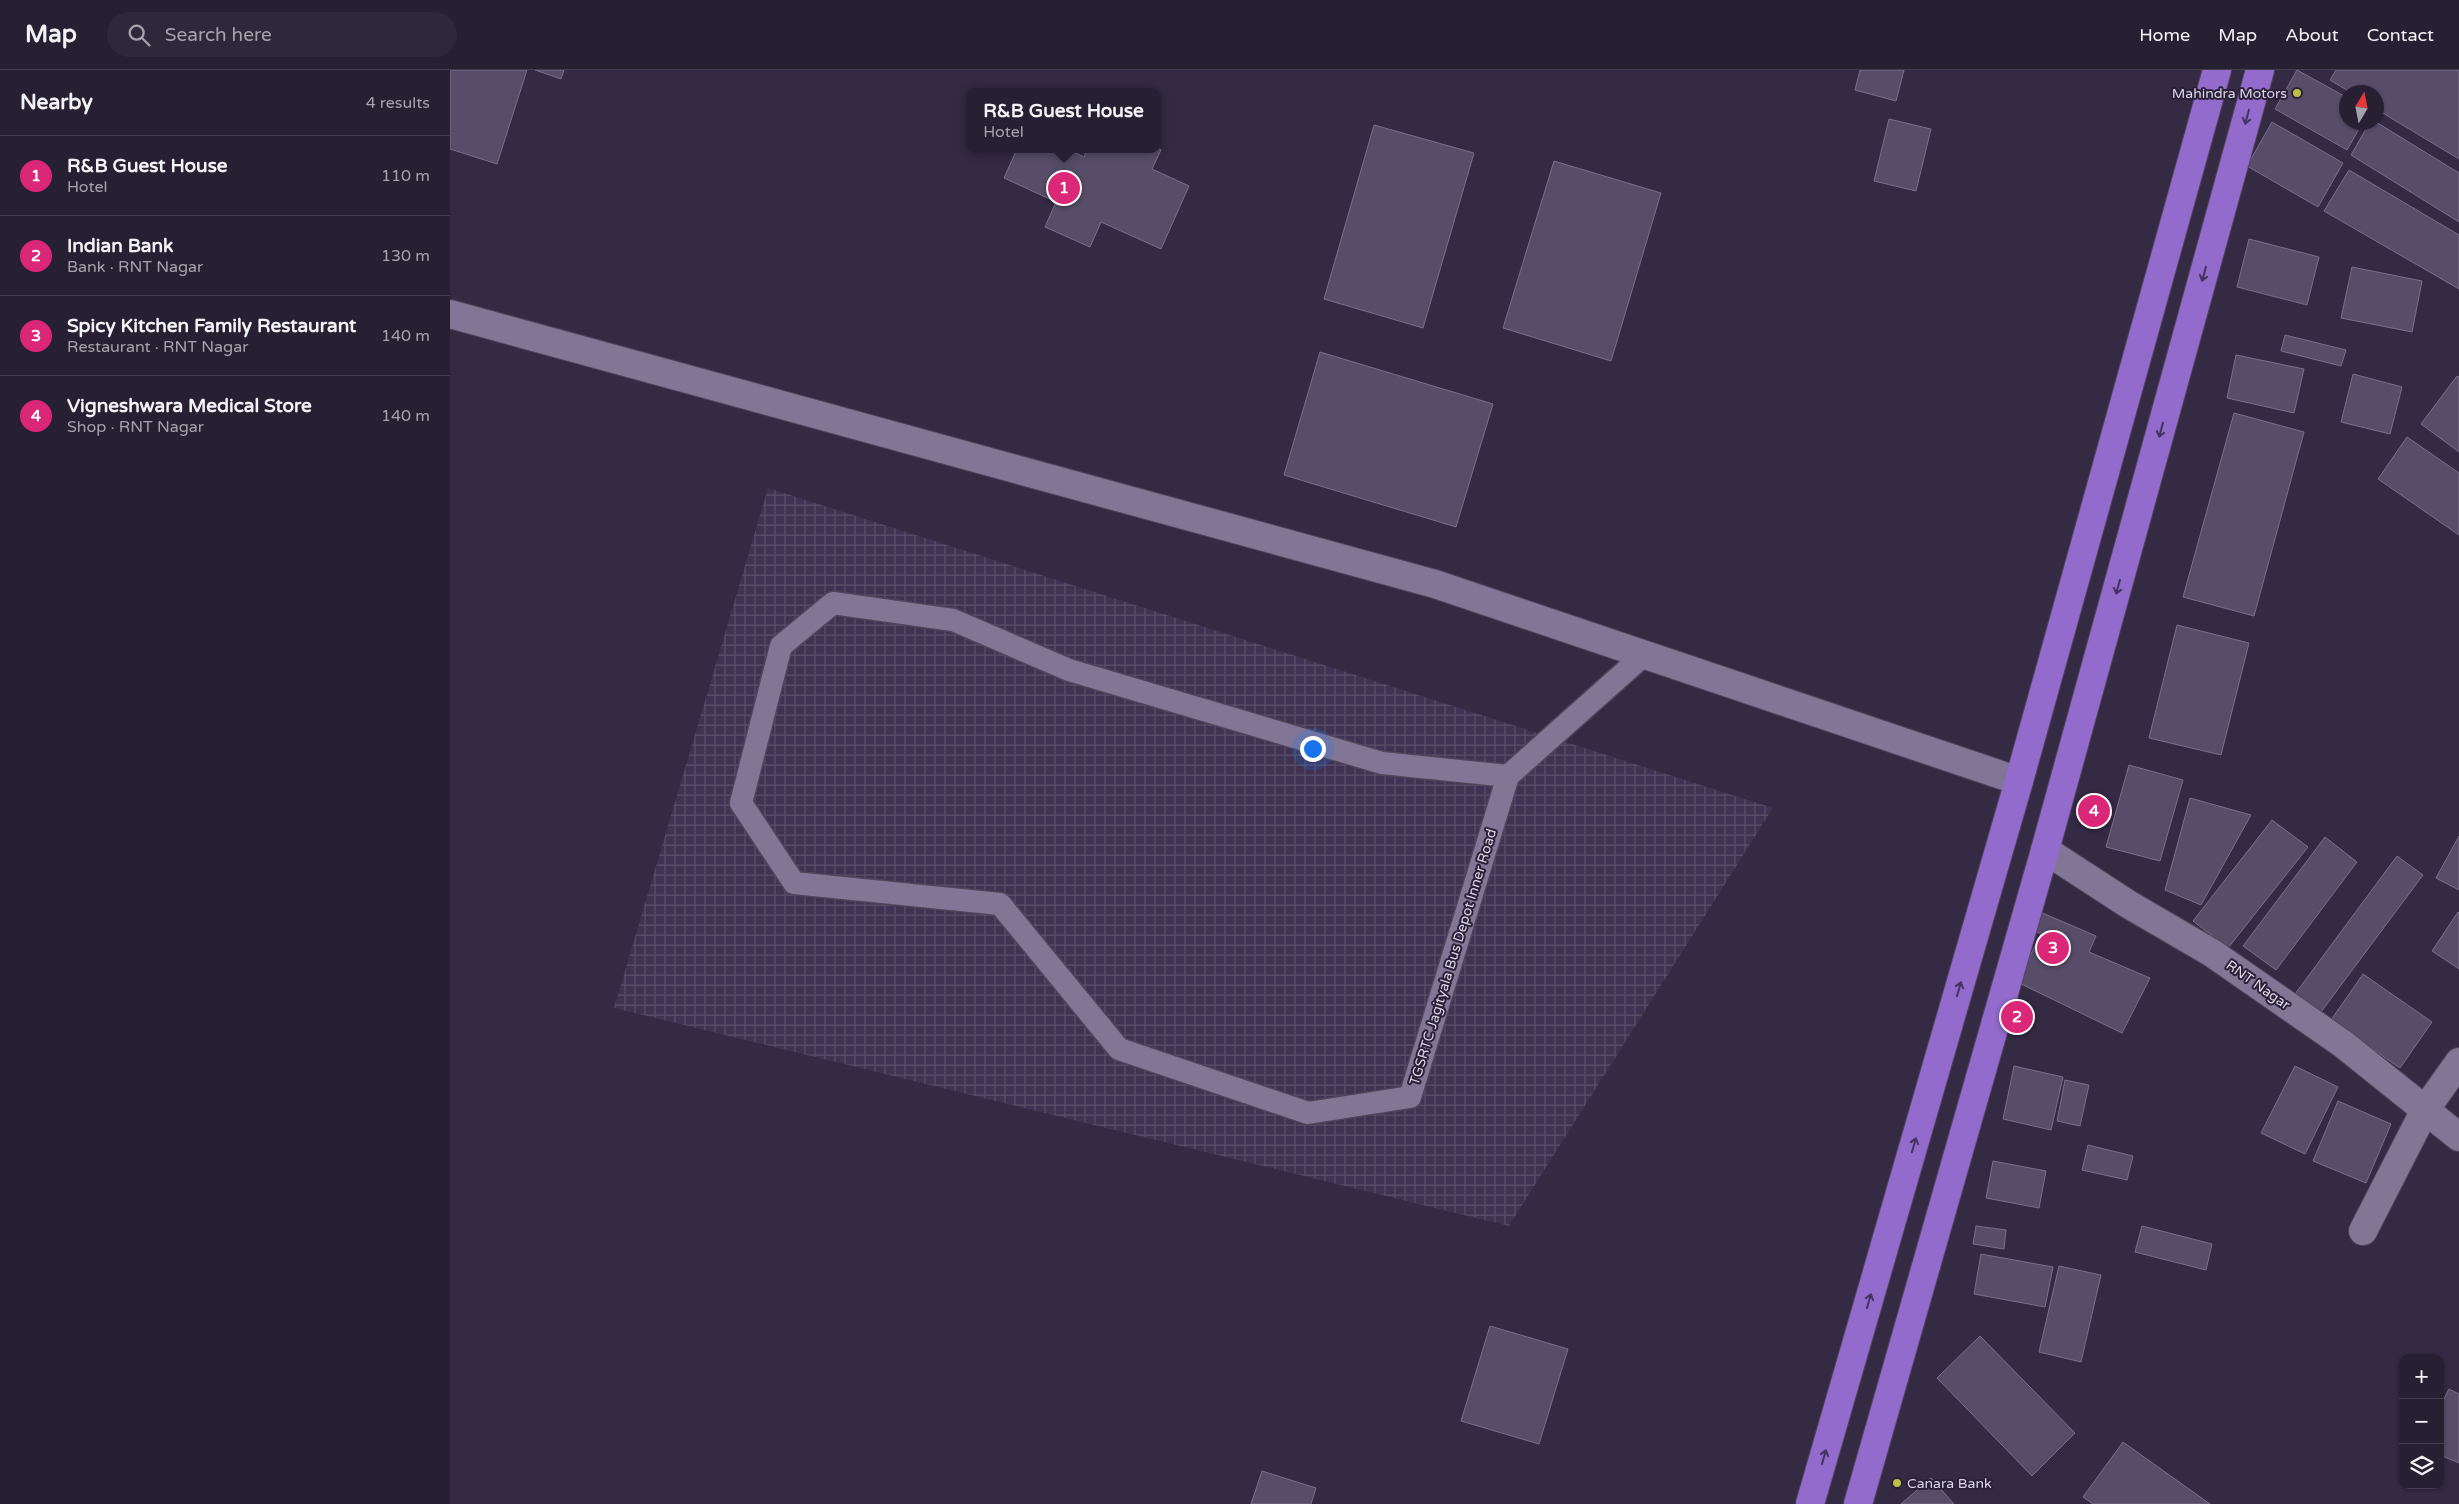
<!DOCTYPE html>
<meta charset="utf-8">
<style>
:root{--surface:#272033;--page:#2f283b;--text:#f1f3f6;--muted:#a4a3ac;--line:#433e4e;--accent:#db2777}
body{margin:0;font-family:"Varela Round",sans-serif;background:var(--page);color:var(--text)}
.controls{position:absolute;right:15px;bottom:15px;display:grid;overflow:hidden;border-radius:10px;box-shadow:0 1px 4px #0004}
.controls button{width:45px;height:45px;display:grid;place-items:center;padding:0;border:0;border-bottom:1px solid var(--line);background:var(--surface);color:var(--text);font:25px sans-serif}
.compass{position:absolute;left:1889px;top:15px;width:45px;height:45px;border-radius:50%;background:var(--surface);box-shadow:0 1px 4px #0004;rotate:10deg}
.you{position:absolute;left:862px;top:678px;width:18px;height:18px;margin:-12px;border:4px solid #fff;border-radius:50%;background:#1a73e8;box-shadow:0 0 0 8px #1a73e833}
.badge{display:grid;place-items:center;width:32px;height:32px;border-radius:50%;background:var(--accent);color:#fff;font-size:16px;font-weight:700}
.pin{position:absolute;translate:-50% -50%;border:2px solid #fff;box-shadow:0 1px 5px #0006}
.popup{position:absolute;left:516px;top:18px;width:195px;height:65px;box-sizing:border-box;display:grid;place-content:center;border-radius:10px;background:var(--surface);filter:drop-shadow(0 1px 4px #0005);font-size:16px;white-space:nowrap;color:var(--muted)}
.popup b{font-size:19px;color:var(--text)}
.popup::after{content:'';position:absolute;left:50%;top:100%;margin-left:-10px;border:10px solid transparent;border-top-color:var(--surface)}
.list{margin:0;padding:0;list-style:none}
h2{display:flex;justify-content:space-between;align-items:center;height:65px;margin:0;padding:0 20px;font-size:21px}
h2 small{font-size:16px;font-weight:400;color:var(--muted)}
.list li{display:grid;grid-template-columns:32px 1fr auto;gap:15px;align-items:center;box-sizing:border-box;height:80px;padding:0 20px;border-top:1px solid var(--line)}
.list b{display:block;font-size:19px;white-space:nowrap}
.list p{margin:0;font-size:16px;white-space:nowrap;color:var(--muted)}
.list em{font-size:16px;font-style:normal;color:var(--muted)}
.icon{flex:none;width:28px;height:28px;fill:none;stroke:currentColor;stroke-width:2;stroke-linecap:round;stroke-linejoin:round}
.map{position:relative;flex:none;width:2009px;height:1434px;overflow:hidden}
header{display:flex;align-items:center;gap:30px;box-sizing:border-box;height:70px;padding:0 25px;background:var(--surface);border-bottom:1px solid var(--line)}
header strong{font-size:24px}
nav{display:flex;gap:28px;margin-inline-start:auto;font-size:18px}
.search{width:350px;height:45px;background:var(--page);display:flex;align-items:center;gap:12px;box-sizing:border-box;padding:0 18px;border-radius:28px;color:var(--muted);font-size:19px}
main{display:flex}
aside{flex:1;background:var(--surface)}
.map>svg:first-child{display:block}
.industrial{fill:url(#industrial-grid)}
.building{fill:#574d69;stroke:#7a6f8d}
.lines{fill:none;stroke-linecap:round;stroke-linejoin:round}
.lane-casing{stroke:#4e455b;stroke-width:25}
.street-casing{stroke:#4e455b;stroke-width:30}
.secondary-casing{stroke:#4e455b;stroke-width:30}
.highway-casing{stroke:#4e455b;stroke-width:30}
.lane{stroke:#817695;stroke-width:22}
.street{stroke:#817695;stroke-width:28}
.secondary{stroke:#817695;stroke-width:28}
.highway{stroke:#936bcc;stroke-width:28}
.oneway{stroke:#44335e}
.poi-dot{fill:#bcbf44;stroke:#2a2039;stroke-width:2}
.labels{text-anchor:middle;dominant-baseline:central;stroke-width:4;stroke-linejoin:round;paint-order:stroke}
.poi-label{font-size:14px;fill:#dcd7e8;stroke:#2a2039;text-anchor:end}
.street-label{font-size:14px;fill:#dcd7e8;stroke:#2a2039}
</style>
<header>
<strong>Map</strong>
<div class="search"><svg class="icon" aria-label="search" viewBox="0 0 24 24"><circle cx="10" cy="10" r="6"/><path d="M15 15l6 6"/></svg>Search here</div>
<nav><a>Home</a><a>Map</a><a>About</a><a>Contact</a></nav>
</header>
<main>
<aside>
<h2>Nearby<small>4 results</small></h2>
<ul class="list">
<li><span class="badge">1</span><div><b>R&amp;B Guest House</b><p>Hotel</p></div><em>110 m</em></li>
<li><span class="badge">2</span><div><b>Indian Bank</b><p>Bank · RNT Nagar</p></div><em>130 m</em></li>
<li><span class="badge">3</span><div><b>Spicy Kitchen Family Restaurant</b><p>Restaurant · RNT Nagar</p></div><em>140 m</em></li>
<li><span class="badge">4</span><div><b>Vigneshwara Medical Store</b><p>Shop · RNT Nagar</p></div><em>140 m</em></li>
</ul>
</aside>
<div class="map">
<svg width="2009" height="1434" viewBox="0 0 2009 1434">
<defs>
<pattern id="industrial-grid" width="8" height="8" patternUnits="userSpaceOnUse" patternTransform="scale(1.25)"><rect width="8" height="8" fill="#3f3252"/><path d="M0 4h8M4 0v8" fill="none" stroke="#5a4f6b"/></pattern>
</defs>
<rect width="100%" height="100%" fill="#342a44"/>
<path class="industrial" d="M318,418L1323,738L1059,1156L164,938Z"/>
<g class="building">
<path d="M0,0H77L47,94L0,79Z"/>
<path d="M85,0H114L111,9Z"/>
<path d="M1410,0H1454L1446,31L1405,20Z"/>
<path d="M1847,0L1896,27V52H1913L1897,80L1825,39Z"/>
<path d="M1886,0H2009V89L1926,39V22H1900L1880,10Z"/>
<path d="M1439,49L1481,59L1466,121L1424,111Z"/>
<path d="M1822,52L1893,93L1868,137L1797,96Z"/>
<path d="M1920,52H1926L2009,103V152L1901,85Z"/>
<path d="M924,55L1024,83L973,258L874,229Z"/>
<path d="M708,78L711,80L702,99L739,116L711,179L651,152L640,177L595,157L606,132L554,108L567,79H617L634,87L637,79Z"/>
<path d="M1104,91L1211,123L1161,291L1053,258Z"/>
<path d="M1899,100L2009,165V219L1874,141Z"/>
<path d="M1799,169L1869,187L1857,235L1787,217Z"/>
<path d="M1902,197L1972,211L1962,262L1891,248Z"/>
<path d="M1835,265L1896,280L1891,296L1831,281Z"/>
<path d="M870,282L1043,334L1006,457L834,405Z"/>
<path d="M1786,285L1854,299L1844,343L1777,328Z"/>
<path d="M1903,304L1952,317L1940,364L1891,352Z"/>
<path d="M2007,306L2009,307V382L1971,354Z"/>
<path d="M1784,343L1854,362L1804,546L1733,527Z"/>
<path d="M1957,367L2009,403V465L1928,409Z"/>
<path d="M1727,555L1799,573L1771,685L1699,668Z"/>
<path d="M1679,695L1733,710L1710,791L1656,777Z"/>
<path d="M1740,728L1801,745L1751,835L1715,820Z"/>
<path d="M1822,750L1858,777L1778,878L1743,851Z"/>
<path d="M2009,766V820L1986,808Z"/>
<path d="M1875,767L1907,792L1826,900L1793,876Z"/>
<path d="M1947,786L1973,805L1871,942L1845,924Z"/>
<path d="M1588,841L1646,866L1639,882L1700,908L1672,963L1567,912L1591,864L1580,859Z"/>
<path d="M2008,842L2009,843V899L1982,881Z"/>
<path d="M1913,904L1982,952L1950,998L1881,950Z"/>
<path d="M1564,996L1613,1007L1601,1060L1553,1049Z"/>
<path d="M1845,996L1888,1017L1855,1084L1811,1063Z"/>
<path d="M1615,1010L1639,1015L1630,1056L1607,1051Z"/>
<path d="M1888,1031L1941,1054L1916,1113L1863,1091Z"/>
<path d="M1638,1075L1683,1086L1677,1110L1632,1100Z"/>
<path d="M1543,1091L1596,1101L1589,1138L1536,1128Z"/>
<path d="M1526,1156L1556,1160L1554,1179L1523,1174Z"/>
<path d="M1692,1156L1762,1174L1756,1200L1685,1182Z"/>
<path d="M1531,1184L1603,1197L1595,1237L1524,1224Z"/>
<path d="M1609,1196L1651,1205L1631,1292L1589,1282Z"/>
<path d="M1040,1256L1118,1279L1089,1374L1011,1351Z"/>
<path d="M1530,1266L1625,1363L1582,1406L1487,1308Z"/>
<path d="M1999,1319L2009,1324V1393L1990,1385V1337Z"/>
<path d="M1673,1372L1760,1434H1643L1633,1427Z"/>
<path d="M812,1401L866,1418L861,1434H801Z"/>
<path d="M1481,1408L1504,1434H1451Z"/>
</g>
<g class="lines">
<defs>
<path id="lane" d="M1058,706L932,693L619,600L503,550L383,533L331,576L291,733L344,813L550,834L669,979L858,1043L960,1027L1058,706L1195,584"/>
<g id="street">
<path d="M1595,780L1678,834L1762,883L1893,974L2009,1067"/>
<path d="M1913,1161L1975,1040L2009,992"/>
</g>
<path id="secondary" d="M0,244L985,514L1569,711"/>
<g id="highway">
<path d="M1360,1434L1569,711L1767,0"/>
<path d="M1408,1434L1595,780L1810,0"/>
</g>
</defs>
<use href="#lane" class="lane-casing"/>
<use href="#street" class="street-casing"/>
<use href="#secondary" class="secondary-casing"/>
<use href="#highway" class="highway-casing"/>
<use href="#lane" class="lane"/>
<use href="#street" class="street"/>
<use href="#secondary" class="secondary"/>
<use href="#highway" class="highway"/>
</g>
<defs><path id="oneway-shaft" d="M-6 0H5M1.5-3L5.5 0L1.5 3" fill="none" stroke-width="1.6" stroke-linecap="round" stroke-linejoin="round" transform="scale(1.25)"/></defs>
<g class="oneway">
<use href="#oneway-shaft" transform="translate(1797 47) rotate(105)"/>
<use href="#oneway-shaft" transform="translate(1754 204) rotate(105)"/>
<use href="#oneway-shaft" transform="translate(1711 360) rotate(105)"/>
<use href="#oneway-shaft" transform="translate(1668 517) rotate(105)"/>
<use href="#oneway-shaft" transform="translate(1509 919) rotate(-74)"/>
<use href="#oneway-shaft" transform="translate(1464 1075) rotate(-74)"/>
<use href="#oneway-shaft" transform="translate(1419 1231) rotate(-74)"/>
<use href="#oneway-shaft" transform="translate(1374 1387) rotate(-74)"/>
</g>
<g class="poi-dot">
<circle cx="1847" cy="23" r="5"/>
<circle cx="1447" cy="1413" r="5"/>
</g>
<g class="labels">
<g class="poi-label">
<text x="1837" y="23">Mahindra Motors</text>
<text x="1457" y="1413" text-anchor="start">Canara Bank</text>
</g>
<g class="street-label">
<text transform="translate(1003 887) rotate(-73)">TGSRTC Jagityala Bus Depot Inner Road</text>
<text transform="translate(1808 915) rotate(35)">RNT Nagar</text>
</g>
</g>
</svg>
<div class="controls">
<button>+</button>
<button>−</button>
<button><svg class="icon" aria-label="layers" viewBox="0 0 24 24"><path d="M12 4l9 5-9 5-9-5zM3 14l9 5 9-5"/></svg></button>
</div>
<svg class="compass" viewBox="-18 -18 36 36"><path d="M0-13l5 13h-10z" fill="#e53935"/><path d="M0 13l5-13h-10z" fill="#a4a3ac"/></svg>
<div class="you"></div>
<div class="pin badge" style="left:614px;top:118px">1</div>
<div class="popup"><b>R&amp;B Guest House</b>Hotel</div>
<div class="pin badge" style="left:1567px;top:947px">2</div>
<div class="pin badge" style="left:1603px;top:878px">3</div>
<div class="pin badge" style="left:1644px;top:741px">4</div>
</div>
</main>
